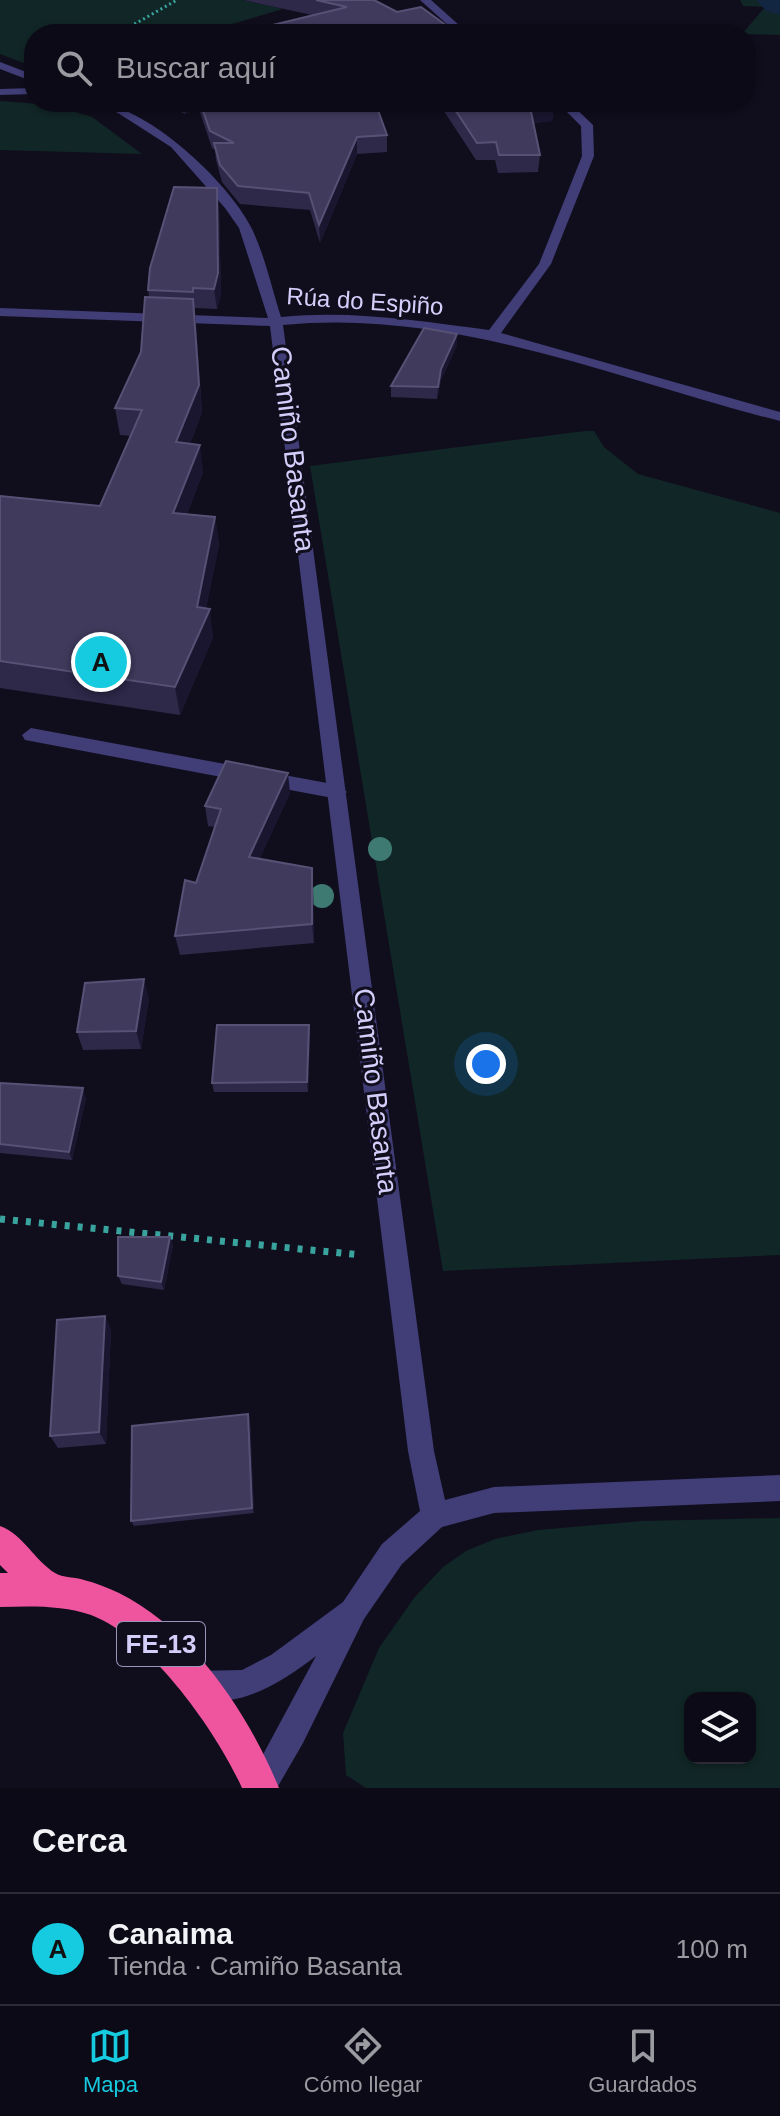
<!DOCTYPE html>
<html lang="es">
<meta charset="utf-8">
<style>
:root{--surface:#0c0a16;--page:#15131f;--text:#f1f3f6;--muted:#9a9aa1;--line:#2c2b35;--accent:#16cadf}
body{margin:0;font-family:Helvetica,sans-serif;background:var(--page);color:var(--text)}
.controls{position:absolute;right:24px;bottom:24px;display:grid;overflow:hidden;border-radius:16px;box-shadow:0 2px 6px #0004}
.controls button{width:72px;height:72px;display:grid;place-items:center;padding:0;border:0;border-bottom:2px solid var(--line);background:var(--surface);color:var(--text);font:40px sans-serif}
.you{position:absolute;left:486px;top:1064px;width:28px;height:28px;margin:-20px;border:6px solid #fff;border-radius:50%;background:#1a73e8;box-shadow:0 0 0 12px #1a73e833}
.badge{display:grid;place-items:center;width:52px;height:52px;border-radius:50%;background:var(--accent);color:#111;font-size:26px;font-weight:700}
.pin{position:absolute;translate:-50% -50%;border:4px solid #fff;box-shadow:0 2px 8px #0006}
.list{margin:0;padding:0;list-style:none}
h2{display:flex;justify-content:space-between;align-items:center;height:104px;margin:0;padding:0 32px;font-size:34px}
h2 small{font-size:26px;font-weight:400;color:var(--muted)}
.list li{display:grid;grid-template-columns:52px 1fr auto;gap:24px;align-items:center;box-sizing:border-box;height:112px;padding:0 32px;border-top:2px solid var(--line)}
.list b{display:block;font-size:30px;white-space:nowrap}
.list p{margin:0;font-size:26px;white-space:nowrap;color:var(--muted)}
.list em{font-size:26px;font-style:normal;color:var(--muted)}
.icon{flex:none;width:44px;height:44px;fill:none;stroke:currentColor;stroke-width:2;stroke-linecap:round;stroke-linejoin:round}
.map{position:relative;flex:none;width:780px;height:1788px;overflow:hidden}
.search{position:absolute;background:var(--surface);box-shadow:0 2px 6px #0004;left:24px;right:24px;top:24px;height:88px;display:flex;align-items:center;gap:20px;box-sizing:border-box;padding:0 28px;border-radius:32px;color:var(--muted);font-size:30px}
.sheet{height:216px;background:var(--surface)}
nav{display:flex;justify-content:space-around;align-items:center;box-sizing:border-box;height:112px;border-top:2px solid var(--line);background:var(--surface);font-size:22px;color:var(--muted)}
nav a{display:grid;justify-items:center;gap:4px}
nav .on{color:var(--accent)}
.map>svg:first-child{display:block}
.green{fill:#112626;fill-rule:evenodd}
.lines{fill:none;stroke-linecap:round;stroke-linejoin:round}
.river{fill:#122541;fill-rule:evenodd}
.path-far1{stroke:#39a49e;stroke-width:3;stroke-dasharray:2 3;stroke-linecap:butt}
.path{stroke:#39a49e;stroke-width:7;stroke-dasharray:5 8;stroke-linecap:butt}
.lane{fill:#403d77;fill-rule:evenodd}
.street{fill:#403d77;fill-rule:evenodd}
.highway{fill:#ee559e;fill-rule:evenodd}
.tree{fill:#3e7a72}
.wall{fill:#2e2849}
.shaded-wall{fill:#1b1630}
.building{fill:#403a5c;stroke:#575175;stroke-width:2}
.labels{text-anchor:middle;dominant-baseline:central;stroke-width:6;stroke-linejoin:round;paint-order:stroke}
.far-street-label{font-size:24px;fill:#d4cefa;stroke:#100e1d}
.shield{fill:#100e1d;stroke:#9994b8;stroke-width:2}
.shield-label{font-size:26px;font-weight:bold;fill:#d4cefa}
.street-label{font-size:28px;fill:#d4cefa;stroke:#100e1d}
</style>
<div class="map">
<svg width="780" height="1788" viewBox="0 0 780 1788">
<rect width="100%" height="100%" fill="#100e1d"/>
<g class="green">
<path d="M0,0H243L283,9L198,34H34V67L0,54Z"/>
<path d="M740,0H780V35L742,34L765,7L743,6Z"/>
<path d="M0,101L52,105L92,117L142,154L0,150Z"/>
<path d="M585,431H594L604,447L638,474L780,513V1255L443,1271L310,466Z"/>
<path d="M780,1518V1788H366L346,1775L343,1733L379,1648L414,1598L443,1567L466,1551L495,1539L538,1530L642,1521ZM690,1698H750V1758H690Z"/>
</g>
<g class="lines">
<path class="river" d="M756,0H780V15L766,11Z"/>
<path class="path-far1" d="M117,34L177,0"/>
<path class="path" d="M0,1219L361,1255"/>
<path class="lane" d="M31,728L338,785L347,792L338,799L25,740L22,735Z"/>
<g class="street">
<path d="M420,0H431L469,34H458Z"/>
<path d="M0,62L34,75V82L0,69Z"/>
<path d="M34,88V94L0,95V89Z"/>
<path d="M91,102C144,102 230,183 252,229C265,256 272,289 281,317C352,310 419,321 489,330L539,264L582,156L581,126L557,102H569L593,125L594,156L551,264L501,333L780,412V421C617,380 455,308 283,325L434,1451L445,1500L494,1487L780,1475V1501L494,1513L442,1527L402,1564L364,1619L303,1743L277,1788L246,1786L316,1656C280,1684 232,1714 186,1695L182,1685L186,1675L196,1671L242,1670L271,1655L343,1602L382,1544L420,1511L408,1451L270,326L0,316V308L268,318L239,228L225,208L171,147L118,113Z"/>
</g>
<path class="highway" d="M0,1526C24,1535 34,1560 55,1573C62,1578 76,1577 84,1580C96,1583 108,1588 119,1593C193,1630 248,1713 279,1788H242C217,1732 150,1637 91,1615C63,1605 30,1606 0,1607V1573H8L0,1565Z"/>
</g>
<g class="tree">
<circle cx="380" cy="849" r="12"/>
<circle cx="322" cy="896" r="12"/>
</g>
<g class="wall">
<path d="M243,0H374L397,12L312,15Z"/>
<path d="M160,102H375L387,135V152L357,154L320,243L310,210L240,204L222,182L216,160L215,150L212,148L199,109L185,114Z"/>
<path d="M438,102H551L554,104L552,121L533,123L540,155L538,172L498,173L495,160H476Z"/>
<path d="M219,208L221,294L217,309L195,308V312L202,412L190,444L203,472L187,514L215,517L219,544L206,608L213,637L180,715L0,688V496L100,506L131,436L120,435L115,408L141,352L149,297L148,290Z"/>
<path d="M457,345L441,380L437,399L391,397V386Z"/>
<path d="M290,793L260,858L313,887L314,943L180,955L175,936L196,883L215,827L208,826L205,806Z"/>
<path d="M149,998L141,1049L83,1050L77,1032Z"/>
<path d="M310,1035L308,1092H214L212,1083Z"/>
<path d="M0,1083L86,1098L72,1160L0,1153Z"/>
<path d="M170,1237L173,1245L164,1290L122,1284L118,1276Z"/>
<path d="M111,1329L106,1444L58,1448L50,1436Z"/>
<path d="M248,1414L250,1420L254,1513L134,1526L131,1521Z"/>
</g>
<g class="shaded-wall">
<path d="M184,102H198L199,109L185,114Z"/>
<path d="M554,104L552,121L528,124L530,107Z"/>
<path d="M357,137V154L320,243L319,225Z"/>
<path d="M217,188L219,208L221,294L217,309L214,289Z"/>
<path d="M193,299L196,326L202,412L180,470L176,442Z"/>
<path d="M457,334V345L441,380L437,399L438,387L441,369Z"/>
<path d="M200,445L203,472L177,540L173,513Z"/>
<path d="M215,517L219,544L203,623L210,609L213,637L180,715L175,687L197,607Z"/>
<path d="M288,773L290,793L252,876L249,857Z"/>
<path d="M312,868L313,887L314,943L312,924Z"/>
<path d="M144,979L149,998L141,1049L136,1031Z"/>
<path d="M309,1025L310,1035L308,1092L307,1082Z"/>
<path d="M83,1088L86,1098L72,1160L69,1152Z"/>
<path d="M170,1237L173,1245L164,1290L161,1282Z"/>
<path d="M105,1316L111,1329L106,1444L99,1432Z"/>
<path d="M248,1414L250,1420L254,1513L252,1508Z"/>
</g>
<g class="building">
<path d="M316,0H374L397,12L421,7L458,34H235L347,7Z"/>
<path d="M200,102H375L387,135L357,137L319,225L309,193L238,186L220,165L214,143H234L210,131Z"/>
<path d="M450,102H551L554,104L530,107L540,155H499L496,142L477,143Z"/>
<path d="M174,187L217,188L218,273L214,289L193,288V292L148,290L150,268Z"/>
<path d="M145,297L193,299L199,385L176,442L200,445L173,513L215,517L197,607L210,609L175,687L0,661V496L100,506L142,410L115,408L141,352Z"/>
<path d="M424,328L457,334L441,369L438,387L391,386Z"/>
<path d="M226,761L288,773L249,857L312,868V924L175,936L185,880L196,883L221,809L205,806Z"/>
<path d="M144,979L136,1031L77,1032L85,983Z"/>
<path d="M217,1025H309L307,1082L212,1083Z"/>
<path d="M0,1083L83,1088L69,1152L0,1144Z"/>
<path d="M118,1237H170L161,1282L118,1276Z"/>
<path d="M105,1316L99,1432L50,1436L57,1320Z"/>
<path d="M248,1414L252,1508L131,1521L132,1426Z"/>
</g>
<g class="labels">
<g class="far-street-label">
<text transform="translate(365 301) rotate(4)">Rúa do Espiño</text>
</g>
<rect class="shield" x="117" y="1622" width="88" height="44" rx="6"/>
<g class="shield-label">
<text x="161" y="1644">FE-13</text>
</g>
<g class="street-label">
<text transform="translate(293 449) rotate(83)">Camiño Basanta</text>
<text transform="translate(376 1091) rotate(83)">Camiño Basanta</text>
</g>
</g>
</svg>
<div class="controls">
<button><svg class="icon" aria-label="layers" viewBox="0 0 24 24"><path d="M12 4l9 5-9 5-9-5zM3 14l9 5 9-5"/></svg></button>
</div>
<div class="you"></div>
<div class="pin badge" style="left:101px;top:662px">A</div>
<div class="search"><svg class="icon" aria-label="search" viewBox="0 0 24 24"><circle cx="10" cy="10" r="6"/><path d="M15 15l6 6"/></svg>Buscar aquí</div>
</div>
<section class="sheet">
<h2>Cerca<small></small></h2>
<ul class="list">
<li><span class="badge">A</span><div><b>Canaima</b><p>Tienda · Camiño Basanta</p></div><em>100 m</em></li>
</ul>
</section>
<nav>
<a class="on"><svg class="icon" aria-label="map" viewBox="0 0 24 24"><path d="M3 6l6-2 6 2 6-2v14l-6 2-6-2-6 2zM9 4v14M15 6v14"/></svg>Mapa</a>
<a><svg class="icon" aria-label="directions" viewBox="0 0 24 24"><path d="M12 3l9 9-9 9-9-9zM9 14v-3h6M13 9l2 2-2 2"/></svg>Cómo llegar</a>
<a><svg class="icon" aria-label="saved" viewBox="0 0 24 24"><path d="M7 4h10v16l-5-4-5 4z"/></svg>Guardados</a>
</nav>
